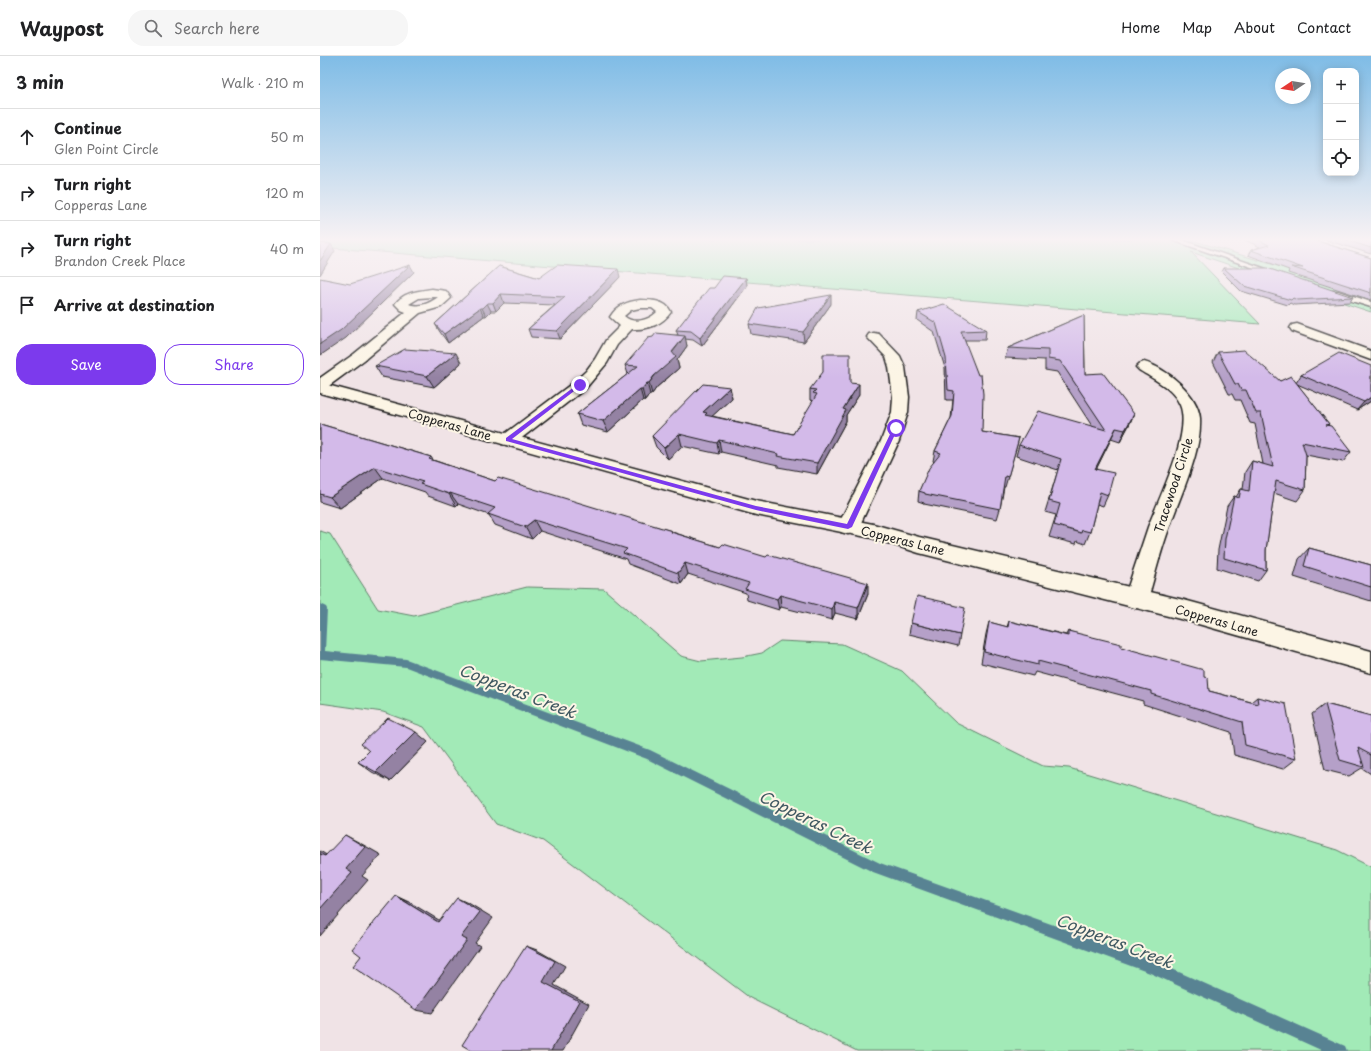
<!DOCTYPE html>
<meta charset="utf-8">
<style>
:root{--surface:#fff;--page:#f6f6f6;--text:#202124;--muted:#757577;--line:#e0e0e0;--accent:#7c3aed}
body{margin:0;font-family:"Playpen Sans",sans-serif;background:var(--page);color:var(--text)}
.controls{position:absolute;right:12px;top:12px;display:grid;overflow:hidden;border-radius:8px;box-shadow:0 2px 10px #0003}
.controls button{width:36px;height:36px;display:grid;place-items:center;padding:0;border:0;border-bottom:1px solid var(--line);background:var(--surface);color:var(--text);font:20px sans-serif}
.compass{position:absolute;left:955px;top:12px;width:36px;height:36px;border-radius:50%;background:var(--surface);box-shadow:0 2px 10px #0003;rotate:258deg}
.stop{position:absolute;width:12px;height:12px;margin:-9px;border:3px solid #7c3aed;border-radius:50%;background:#fff}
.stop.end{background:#7c3aed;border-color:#fff;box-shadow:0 1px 4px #0008}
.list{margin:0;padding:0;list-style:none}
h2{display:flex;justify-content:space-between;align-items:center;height:52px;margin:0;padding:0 16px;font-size:17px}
h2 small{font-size:13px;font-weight:400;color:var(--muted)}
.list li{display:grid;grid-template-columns:26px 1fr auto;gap:12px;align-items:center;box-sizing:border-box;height:56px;padding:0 16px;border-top:1px solid var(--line)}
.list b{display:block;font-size:15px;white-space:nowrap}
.list p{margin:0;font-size:13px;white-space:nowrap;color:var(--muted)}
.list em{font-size:13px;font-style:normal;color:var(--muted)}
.actions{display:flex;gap:8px;padding:12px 16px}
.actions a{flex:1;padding:9px 0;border:1px solid var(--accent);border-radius:16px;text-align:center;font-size:14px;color:var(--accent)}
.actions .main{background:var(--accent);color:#fff}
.icon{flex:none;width:22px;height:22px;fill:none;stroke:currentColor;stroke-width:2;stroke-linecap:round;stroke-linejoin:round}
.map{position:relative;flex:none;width:1051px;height:995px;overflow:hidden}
header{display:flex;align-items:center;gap:24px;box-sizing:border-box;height:56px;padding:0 20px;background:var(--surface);border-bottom:1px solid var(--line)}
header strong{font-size:19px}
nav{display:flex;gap:22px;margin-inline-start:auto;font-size:14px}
.search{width:280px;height:36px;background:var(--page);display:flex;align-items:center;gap:10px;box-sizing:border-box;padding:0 14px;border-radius:16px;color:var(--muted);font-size:15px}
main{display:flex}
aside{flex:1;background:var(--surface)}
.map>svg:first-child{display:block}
.green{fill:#a2eab7;stroke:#5f836a}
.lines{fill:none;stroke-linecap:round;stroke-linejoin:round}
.stream{fill:#598393;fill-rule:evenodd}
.lane-casing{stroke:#1c1c1c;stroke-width:3}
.street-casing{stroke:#1c1c1c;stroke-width:3}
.secondary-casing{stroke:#1c1c1c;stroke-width:3}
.lane{fill:#fcf5e5;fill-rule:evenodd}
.street{fill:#fcf5e5;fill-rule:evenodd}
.secondary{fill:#fcf5e5;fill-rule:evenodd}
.wall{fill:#b5a0c8;stroke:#1c1c1c}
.shaded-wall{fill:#9482a3;stroke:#1c1c1c}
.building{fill:#d3bae9;stroke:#1c1c1c}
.route{fill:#7c3aed}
.labels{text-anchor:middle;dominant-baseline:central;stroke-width:4;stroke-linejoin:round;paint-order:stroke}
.street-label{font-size:12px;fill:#1c1c1c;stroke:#fcf5e5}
.near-water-label{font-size:16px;font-style:italic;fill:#3f5861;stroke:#fcf5e5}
</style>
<header>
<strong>Waypost</strong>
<div class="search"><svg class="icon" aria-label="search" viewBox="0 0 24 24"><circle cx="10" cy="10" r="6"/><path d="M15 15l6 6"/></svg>Search here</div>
<nav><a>Home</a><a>Map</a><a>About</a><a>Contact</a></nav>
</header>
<main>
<aside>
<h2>3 min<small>Walk · 210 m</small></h2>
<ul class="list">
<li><svg class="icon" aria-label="ahead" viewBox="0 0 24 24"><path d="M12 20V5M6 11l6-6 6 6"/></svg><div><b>Continue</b><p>Glen Point Circle</p></div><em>50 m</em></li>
<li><svg class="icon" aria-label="right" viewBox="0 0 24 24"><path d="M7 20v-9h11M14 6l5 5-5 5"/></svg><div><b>Turn right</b><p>Copperas Lane</p></div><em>120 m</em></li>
<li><svg class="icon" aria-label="right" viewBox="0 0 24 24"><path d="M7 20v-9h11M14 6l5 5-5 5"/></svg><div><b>Turn right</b><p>Brandon Creek Place</p></div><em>40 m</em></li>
<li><svg class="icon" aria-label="arrive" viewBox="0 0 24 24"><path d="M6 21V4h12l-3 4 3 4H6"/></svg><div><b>Arrive at destination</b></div></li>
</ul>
<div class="actions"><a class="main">Save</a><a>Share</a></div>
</aside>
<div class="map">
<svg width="1051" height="995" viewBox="0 0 1051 995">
<rect width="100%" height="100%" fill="#f0e3e6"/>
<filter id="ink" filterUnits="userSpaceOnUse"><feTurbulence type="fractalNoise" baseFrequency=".025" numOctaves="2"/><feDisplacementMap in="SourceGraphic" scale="8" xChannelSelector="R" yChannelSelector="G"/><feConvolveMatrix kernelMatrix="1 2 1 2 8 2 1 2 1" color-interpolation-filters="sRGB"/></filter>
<g filter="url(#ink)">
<g class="green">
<path d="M0,183H868L1051,238V256L871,196L940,268L0,191Z"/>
<path d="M0,475L10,478L58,553L94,560L207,531L284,533L361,600L381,605L422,601L442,597L460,585L522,588L582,615L636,667L723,710L749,712L1017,794L1051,811V995H537L430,942L223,785L176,768L104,671L63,656L0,647Z"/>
</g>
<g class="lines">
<path class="stream" d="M0,548L6,551L7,553L5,595L86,603L330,694L560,807L832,904L1025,990L1027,995H1003L830,917L553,816L327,703L86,611L0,603Z"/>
<defs>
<g id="lane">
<path d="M849,183H859L958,217L952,218Z"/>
<path d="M1012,235H1018L1051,246V251L1012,239Z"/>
</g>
<g id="street">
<path d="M112,233L126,235L131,242L121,251L100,257L44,304L6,332L0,334V322L34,298L86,256L81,254L75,248C84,236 98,235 112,233ZM112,241H118C110,247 99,252 89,248L99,242Z"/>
<path d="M320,244C330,244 346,244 351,256C342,269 327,274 312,273L297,289L287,307L266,332L194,388L188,389L182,388L179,384L182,380L254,326L266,315L275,303L286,284L300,270L290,261C297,249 307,246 320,244ZM320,252H332L337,256C329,264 314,269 304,260L311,254Z"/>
<path d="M977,268L1051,295V304L972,275L970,272L972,269Z"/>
<path d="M554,277L559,278L580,300L585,311L589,341L588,356L579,385L539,471L535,476L528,478L521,476L517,471L561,385L572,356L573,341L569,311L566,301L547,281L549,278Z"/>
<path d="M824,306C846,312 878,338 880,362C882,396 861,437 850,470C841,494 835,519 828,543L824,550L816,552L808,550L804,543C812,519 820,495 828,471C839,442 872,377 860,349C853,332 833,323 819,314L816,311L819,308Z"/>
</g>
<path id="secondary" d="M0,327L436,445L553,468L599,481L864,544L1051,595V617L864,564L599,497L552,482L436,459L0,337Z"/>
</defs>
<use href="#lane" class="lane-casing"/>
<use href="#street" class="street-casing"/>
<use href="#secondary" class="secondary-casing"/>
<use href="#lane" class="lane"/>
<use href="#street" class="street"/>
<use href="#secondary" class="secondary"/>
</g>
<g class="wall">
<path d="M923,183H991L1051,202V244L968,217L969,214L928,199L931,194L940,191Z"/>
<path d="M1003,183H1051V198Z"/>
<path d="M179,210L219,222L300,221L240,283L211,281L208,273L235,249L184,247L176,255H171L166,260H164L128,287L120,276L115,268Z"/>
<path d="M904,212L1033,241L1030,246L974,249L970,247L968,249L921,235L902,216Z"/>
<path d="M426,222L427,230L382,290L373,284L365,283L367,290L357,304L359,312L337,331L332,338H330L325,345L323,344L288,376L261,369L257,358L308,318L305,309L333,281L358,279L356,274L394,232Z"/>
<path d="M511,248L484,286L431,278L429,268Z"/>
<path d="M598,256L666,274L665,284H645L662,376L699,382L685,431H684L680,453L677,463L604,448V447L598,445L599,435L614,406L613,405L615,395L631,362L633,344H626L625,312L614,276L597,264Z"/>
<path d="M764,259L765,318L814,358L809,369L800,386L791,383L776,413L788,439L783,450L777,448L770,476L765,488L757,485L756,488L729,481L736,459L725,456L738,414L696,400L699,389L772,370L737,316L725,314V304L685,302L688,292Z"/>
<path d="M898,296L960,325L976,327L981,319L1051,310V345L1037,354L977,328L1009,368L1007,370L1031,396L1023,406L986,399L985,434L977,445L954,437L946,494V514L938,525L897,512L898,494L907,450L914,440L916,441L921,433H923L925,416L932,405L943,408L935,368L930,367L920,344H915L912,338H909L893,306Z"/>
<path d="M141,307L114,331L62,321L55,310Z"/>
<path d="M530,327L539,339L526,359V365L497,418L458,411V409L401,396L399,398L362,390L348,403L336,391L332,380L410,331L412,342L392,360L473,378L494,345L490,344V333Z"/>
<path d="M0,368L111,401L113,404L175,425L352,475V476L548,538L538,563L515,557L512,564L461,551L459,554L427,544L426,537L368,518L361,528L308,508L306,503L220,475L212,483L175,469L169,459L138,448L136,450L108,440L105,436L63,422L20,452L0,446Z"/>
<path d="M989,492L1051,509V545L974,521L979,503Z"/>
<path d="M689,565L746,579L748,575L801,591L884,621L889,635L931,646L937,641L976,703L963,713L914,699L911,676L823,648V645L715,616L713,620L661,607L666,578L669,566L687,571Z"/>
<path d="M591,567L640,579L638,590L589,578Z"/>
<path d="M1005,648L1051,660V718L1042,712L1029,720L1005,714L992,658Z"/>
<path d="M108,686L70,725L52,716L38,706L49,695Z"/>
</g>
<g class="shaded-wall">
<path d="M11,188L15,195L0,219V205Z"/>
<path d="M90,209L94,216L26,282L1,299L0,298V288Z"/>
<path d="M298,213L300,221L240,283L237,275Z"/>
<path d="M426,222L427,230L382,290L380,282Z"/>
<path d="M181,238L184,247L176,255L173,247Z"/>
<path d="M511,239V248L484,286L483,276Z"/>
<path d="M167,247L171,255L166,260L162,252Z"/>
<path d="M160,252L164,260L128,287L124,278Z"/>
<path d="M365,280L367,290L357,304L359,312L337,331L332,338L329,327Z"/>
<path d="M136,297L141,307L114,331L107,320Z"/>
<path d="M327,327L330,338L325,345L322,333Z"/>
<path d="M539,328V339L526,359V365L497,418V407L523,353Z"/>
<path d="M410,331L412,342L388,364L383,356Z"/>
<path d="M320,333L323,344L288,376L283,365Z"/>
<path d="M1051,341V345L1037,354L1044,346Z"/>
<path d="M814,358L809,369L800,386L805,374Z"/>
<path d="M796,372L791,383L771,424L775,413Z"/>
<path d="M359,378L362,390L348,403L344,392Z"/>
<path d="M399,384L401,396L399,398L397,387Z"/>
<path d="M55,411L63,422L20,452L10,441Z"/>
<path d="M130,437L138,448L136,450L129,438Z"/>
<path d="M214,464L220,475L212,483L205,471Z"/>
<path d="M365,507L368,518L361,528L358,517Z"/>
<path d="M548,527V538L538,563V552Z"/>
<path d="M460,539L461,551L459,554L457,543Z"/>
<path d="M514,546L515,557L512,564V553Z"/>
<path d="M96,676L108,686L70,725L56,716Z"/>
<path d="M25,779L40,787L61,799L42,820L48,824L0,880V853Z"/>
<path d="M0,795L21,808L5,800L0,798Z"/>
<path d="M76,840L91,847L132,872L118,866Z"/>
<path d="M137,842L150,848L173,862L155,887L160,890L112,957L96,954L141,881Z"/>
<path d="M206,890L217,894L245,910L234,929L269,948L243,995H231Z"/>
</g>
<g class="building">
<path d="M937,183H991L1051,202V237L971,211L983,212L931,194L949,189Z"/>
<path d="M1023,183H1051V192Z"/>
<path d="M0,187L11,188L0,205Z"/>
<path d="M90,209L21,274L0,288V222L30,228Z"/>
<path d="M237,209L298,213L237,275L208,273L245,241L181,238L173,247H167L162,252H160L124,278L115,268L179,210L219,222Z"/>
<path d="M904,212H947L1033,241L977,244L973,242L971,244L924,230Z"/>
<path d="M403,220L426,222L380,282L371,275L356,274L389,232H394Z"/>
<path d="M511,239L483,276L429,268L438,252Z"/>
<path d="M624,248L666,274L641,275L658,319H661L663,338L662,376L699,382L688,421L685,420L680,453L605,438V437L599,435L609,412L621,397L615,395L632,360L634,335L628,334L626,302L616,267L598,256Z"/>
<path d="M764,259L765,318L783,317L814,358L805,374L796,372L775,413L794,417L788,439L780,436L770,476L762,474L761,477L734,469L740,448L729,445L741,403L699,389L718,355L786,374L740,305L728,303V294L688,292Z"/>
<path d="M336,277L365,280L352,296L356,301L334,320L329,327H327L322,333H320L283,365L257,358L318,310L305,309L328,282L333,281Z"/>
<path d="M85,293L136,297L107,320L55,310Z"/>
<path d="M924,294L960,325L971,320L1009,368L1006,369L1011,370L1031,396L982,386L986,399L985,434L956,425L946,494V514L904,502L905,483L914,440L919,442L921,433L929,435L932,405L953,411L941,357H936L926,334H921L918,328H915L898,296Z"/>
<path d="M1019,297L1051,310V341L1044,346L981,319Z"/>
<path d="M503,298H530V327L539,328L523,353L526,354L497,407L457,400L458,398L399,384L397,387L359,378L344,392L332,380L383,328L410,331L383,356L387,357L385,359L473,378L497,338L493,337L496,334L490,333L503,316Z"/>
<path d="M0,368L111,401L109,403L175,425L178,422L352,475L351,476L400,491L403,488L446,501L448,499L548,527L538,552L514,546L512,553L460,539L457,543L425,533L429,527L365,507L358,517L303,497L307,493L214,464L205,471L168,458L175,452L130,437L129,438L100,428L103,426L55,411L10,441L0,438Z"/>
<path d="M989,492L1051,509V531L984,510Z"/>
<path d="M597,540L633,548V549L645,552L640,579L591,567Z"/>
<path d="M689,565L748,580V575L801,588V591L884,614V621L888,622L889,635L938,648L937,641L966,648L976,703L925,689L922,666L831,638V635L718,605V609L664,596L669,566L688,571Z"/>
<path d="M1005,648L1051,660V699L1038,692L1044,711L1020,704Z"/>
<path d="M68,662L96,676L56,716L38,706L49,695L41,688Z"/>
<path d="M25,779L45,791L26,813L32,817L0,853V798L5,800Z"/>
<path d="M76,840L118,866L137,842L160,856L141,881L147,884L96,954L33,910L41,900L32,893Z"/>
<path d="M206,890L235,905L223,926L259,945L231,995H152L142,989Z"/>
</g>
</g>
<linearGradient id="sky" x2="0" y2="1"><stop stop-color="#7fbce6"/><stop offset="0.57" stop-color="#f8f2f4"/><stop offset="1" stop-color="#f8f2f4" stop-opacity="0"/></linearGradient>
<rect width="1051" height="322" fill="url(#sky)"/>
<path class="route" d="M258,328L262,329L192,383L436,450L527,468L573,372L576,370L578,372L532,471L528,473L436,454L186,385V382Z"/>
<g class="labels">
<g class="street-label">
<text transform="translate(130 368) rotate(16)">Copperas Lane</text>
<text transform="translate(853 429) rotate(-72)">Tracewood Circle</text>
<text transform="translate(583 484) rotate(14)">Copperas Lane</text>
<text transform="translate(897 564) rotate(16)">Copperas Lane</text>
</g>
<g class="near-water-label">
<text transform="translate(198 634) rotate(21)">Copperas Creek</text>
<text transform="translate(496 765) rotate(26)">Copperas Creek</text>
<text transform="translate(795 884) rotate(21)">Copperas Creek</text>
</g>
</g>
</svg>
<div class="controls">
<button>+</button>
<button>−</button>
<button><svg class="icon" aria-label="locate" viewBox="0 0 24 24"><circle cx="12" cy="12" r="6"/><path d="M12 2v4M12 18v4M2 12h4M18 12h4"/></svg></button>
</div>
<svg class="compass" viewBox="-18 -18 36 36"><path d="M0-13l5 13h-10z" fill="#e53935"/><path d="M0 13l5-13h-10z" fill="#757577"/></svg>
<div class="stop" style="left:576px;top:372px"></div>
<div class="stop end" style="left:260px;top:329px"></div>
</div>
</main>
